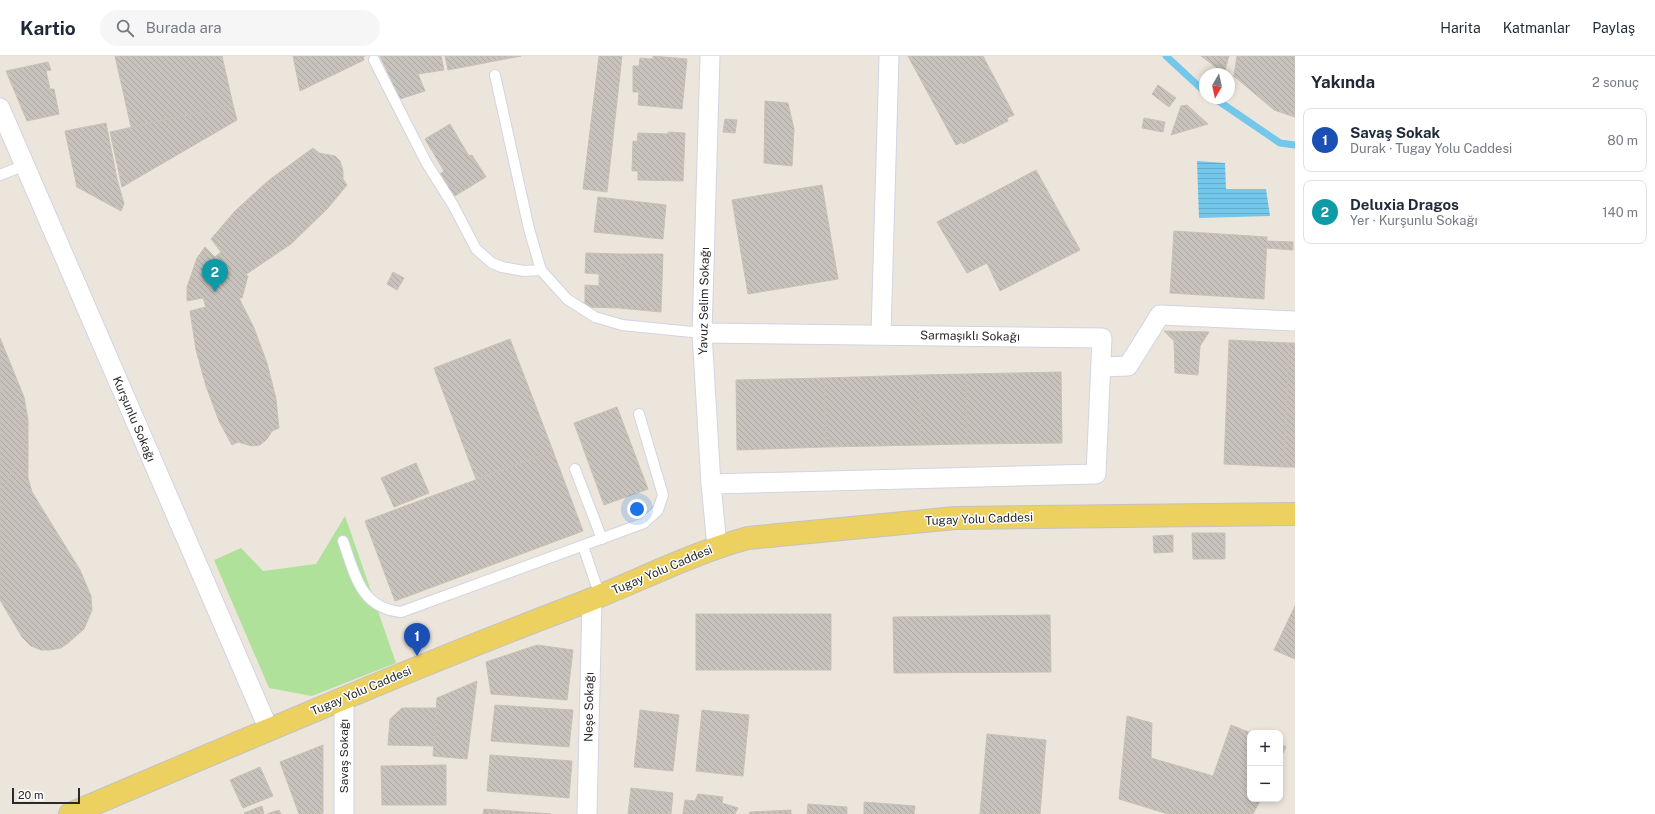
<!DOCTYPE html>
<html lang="tr">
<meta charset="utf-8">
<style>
:root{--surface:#fff;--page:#f6f6f7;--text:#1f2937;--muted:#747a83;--line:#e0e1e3;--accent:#405df4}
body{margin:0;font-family:"Public Sans",sans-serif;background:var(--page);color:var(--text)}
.controls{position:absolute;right:12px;bottom:12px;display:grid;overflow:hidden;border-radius:8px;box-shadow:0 2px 6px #0003}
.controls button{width:36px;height:36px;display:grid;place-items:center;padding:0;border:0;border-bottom:1px solid var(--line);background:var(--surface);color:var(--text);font:20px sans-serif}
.compass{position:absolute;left:1199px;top:12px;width:36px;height:36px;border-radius:50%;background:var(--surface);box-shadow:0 2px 6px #0003;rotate:189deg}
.scale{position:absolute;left:12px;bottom:10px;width:68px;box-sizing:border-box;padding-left:4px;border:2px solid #2a2a2a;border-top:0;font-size:11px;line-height:14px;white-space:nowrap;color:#2a2a2a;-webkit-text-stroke:3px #fff;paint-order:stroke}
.you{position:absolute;left:637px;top:453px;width:14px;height:14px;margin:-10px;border:3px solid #fff;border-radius:50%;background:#1a73e8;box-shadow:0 0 0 6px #1a73e833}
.badge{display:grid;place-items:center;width:26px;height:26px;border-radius:50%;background:var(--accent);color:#fff;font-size:13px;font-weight:700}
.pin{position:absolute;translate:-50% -33px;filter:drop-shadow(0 1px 2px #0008)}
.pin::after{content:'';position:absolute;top:21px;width:14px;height:12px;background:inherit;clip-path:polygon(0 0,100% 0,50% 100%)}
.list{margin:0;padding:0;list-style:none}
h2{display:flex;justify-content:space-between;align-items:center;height:52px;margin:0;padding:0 16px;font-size:17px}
h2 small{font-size:13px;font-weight:400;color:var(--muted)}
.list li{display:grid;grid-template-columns:26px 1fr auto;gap:12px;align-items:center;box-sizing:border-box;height:64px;margin:0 8px 8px;padding:0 8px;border:1px solid var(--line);border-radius:8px}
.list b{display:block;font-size:15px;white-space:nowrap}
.list p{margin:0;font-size:13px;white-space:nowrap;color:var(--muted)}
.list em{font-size:13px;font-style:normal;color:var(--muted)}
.icon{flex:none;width:22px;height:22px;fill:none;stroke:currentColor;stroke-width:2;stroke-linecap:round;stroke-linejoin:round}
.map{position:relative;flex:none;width:1295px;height:758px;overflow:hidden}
header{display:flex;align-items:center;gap:24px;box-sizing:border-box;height:56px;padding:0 20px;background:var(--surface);border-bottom:1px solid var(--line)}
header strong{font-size:19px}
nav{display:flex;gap:22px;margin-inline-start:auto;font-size:14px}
.search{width:280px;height:36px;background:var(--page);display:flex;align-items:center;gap:10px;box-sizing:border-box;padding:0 14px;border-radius:22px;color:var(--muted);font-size:15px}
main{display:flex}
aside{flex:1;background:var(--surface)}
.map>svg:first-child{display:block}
.park{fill:#b0e19a}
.water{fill:url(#water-rules)}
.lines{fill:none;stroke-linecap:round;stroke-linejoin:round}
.stream{stroke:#72c7eb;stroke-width:7}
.building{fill:url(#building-back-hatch);stroke:#c7c1b6}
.service-casing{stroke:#d1d4e2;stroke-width:12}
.minor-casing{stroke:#d1d4e2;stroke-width:21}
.primary-casing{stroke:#c3c3c3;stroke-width:24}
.service{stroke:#fff;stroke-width:10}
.minor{stroke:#fff;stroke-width:19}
.primary{stroke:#ecd060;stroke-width:22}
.labels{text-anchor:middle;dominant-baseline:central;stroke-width:3;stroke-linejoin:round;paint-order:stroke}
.street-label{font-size:12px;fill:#2a2a2a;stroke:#fff}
</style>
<header>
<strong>Kartio</strong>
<div class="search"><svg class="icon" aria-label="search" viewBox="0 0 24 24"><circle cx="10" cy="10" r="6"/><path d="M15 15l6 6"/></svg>Burada ara</div>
<nav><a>Harita</a><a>Katmanlar</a><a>Paylaş</a></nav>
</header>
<main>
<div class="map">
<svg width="1295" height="758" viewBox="0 0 1295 758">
<defs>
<pattern id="water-rules" width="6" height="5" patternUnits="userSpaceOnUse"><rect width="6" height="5" fill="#72c7eb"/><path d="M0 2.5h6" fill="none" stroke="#63abca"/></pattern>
<pattern id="building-back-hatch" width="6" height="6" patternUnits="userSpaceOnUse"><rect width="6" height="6" fill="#c7c2bc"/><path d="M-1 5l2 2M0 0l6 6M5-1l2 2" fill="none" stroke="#aba7a2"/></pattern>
</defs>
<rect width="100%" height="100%" fill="#ece5dc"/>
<path class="park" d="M345,460L396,607L312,640L269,632L214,504L241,492L263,515L316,508Z"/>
<path class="water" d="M1197,105L1225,107L1226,133H1266L1270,160L1199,162Z"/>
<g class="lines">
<g class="stream">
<path d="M1166,0L1205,36"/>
<path d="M1214,42L1280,87L1295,89"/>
</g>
</g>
<g class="building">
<path d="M115,0H222L233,49L131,71Z"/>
<path d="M293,0H365L363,1L364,4L300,35Z"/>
<path d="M380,0H441L444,14L418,18L425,35L400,43Z"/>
<path d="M445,0H521L448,14Z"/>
<path d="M599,0H622L607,136L583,133Z"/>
<path d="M653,0L687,3L682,53L638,49L639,36H633V10H639L640,2L653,3Z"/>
<path d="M908,0H983L1014,59L1007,62L1008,65L963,88L962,86L956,89Z"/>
<path d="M1201,0H1229L1224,17Z"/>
<path d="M1237,0H1295V61L1274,54L1234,20Z"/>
<path d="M48,6L51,14L46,15L50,33H54L59,58L27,65L6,15Z"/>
<path d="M1158,29L1176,42L1169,51L1152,38Z"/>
<path d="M765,45L788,47L794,73L792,110L764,107Z"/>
<path d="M233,49L237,64L122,131L110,76Z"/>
<path d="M1187,49L1208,68L1171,79L1181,50Z"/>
<path d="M1144,62L1165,66L1163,76L1142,72Z"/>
<path d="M725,63L737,64L735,77L723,76Z"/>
<path d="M106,67L117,123L77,131L65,75Z"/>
<path d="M450,68L469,100L472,99L486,121L453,141L440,118L444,115L425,83Z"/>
<path d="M668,76L685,77L683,125L638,124V115H632L633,85L637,86L638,77L668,78Z"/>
<path d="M313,92L319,97L335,100L340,105L343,115V123L347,129L328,152L291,188L245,219L248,220L242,242H239L254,272L267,307L276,343L279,372L272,375L267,383L260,389L252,390L238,386L232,389L219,365L206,330L196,294L190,255L206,251L203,242L187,245V231L197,202L205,191L215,201L221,196L211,183L235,155L269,124Z"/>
<path d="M1036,114L1080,194L1000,235L987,207L967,217L937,166Z"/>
<path d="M117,123L124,148L121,155L77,131Z"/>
<path d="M822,129L838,223L748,238L732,144Z"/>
<path d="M598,141L666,149L663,183L594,176Z"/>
<path d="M1174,175L1267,181L1264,243L1170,237Z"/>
<path d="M1267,185L1293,186V194L1266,192Z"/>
<path d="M586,197L621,198L619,252L585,251V229L599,230V218L585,217Z"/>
<path d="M621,198H663L661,256L619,252Z"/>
<path d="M393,216L404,222L397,234L387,228Z"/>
<path d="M1164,275L1209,276L1200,290L1198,319L1175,317L1174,285Z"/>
<path d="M0,282L24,341L28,364V422L32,436L80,514L91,540L92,554L84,573L68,587L61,592L50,594H41L31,590L22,581L0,544Z"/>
<path d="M510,283L553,395L476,423L434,312Z"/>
<path d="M1229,284L1289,287L1284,411L1224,408Z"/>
<path d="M1289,287H1295V411H1284Z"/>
<path d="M1061,316L1062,387L967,388L966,318Z"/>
<path d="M966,318L967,388L921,389L919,319Z"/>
<path d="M919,319L921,389L826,391L824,322Z"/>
<path d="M824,322L826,391L737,394L736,324Z"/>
<path d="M0,330L15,348L26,376L21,399L0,438Z"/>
<path d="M617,351L648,433L604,449L574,367Z"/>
<path d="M553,395L583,475L395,545L365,465Z"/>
<path d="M416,407L429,437L394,451L381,422Z"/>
<path d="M1192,477H1225V503H1193Z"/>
<path d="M1173,479V496L1154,497L1153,480Z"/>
<path d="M1295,550V603L1274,594Z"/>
<rect x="696" y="558" width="135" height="56"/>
<path d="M1050,559L1051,616L894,617L893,561Z"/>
<path d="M537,589L573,594L567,644L491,638L486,606Z"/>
<path d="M477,625L467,703L433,700L437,642Z"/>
<path d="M495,649L573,654L569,691L491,685Z"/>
<path d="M402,652H436L434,690L388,689L390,663Z"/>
<path d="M640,654L679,659L673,715L634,711Z"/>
<path d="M702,654L749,659L743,720L696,715Z"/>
<path d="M1127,660L1152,667L1151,702L1213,720L1231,669L1251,677L1250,743H1261L1253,758H1168L1119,743Z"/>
<path d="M987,678L1046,684L1040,758H980Z"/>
<path d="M1280,688L1286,691L1280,703Z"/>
<path d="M323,689V758H299L280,706Z"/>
<path d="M490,699L572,705L569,742L487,735Z"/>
<path d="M446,709V749H382L381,710Z"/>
<path d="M260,711L273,740L243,752L230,724Z"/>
<path d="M631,732L673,737L671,758H628Z"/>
<path d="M698,738L723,741L722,747L738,752L735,758H683L685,744L695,745Z"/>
<path d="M864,746L915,750L914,758H864Z"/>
<path d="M808,748L847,751V758H807Z"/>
<path d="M262,750L264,758H245L244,757Z"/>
<path d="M484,753L551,758H483Z"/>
<path d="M279,754L281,758H267Z"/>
<path d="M791,754V758H749L750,756Z"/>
</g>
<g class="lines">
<defs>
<g id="service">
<path d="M374,4L426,106L453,149L476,193L492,207L502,211L524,215L541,214"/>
<path d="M495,19L529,173L541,214L567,243L595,261L622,269L702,277"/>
<path d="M0,119L25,109"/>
<path d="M575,413L602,483"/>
<path d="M343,485C355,518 360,552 401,556L644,467L658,454L663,439L639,358"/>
<path d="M583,490L600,540"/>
</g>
<g id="minor">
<path d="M710,0L702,277L711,428L717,490"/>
<path d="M0,52L269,674"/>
<path d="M702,277L1102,282L1096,418L711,428"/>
<path d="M881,278L889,0"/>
<path d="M1101,311L1128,310L1160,259L1295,265"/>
<path d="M344,758V642"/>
<path d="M587,758L592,544"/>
</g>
<path id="primary" d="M70,758C238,687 406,614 577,549C635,527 689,498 748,482L955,462L1295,458"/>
</defs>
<use href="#service" class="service-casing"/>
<use href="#minor" class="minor-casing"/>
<use href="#primary" class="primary-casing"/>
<use href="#service" class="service"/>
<use href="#minor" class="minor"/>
<use href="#primary" class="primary"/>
</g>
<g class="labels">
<g class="street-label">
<text transform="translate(704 245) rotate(-89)">Yavuz Selim Sokağı</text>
<text transform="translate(970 280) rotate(1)">Sarmaşıklı Sokağı</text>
<text transform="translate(134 363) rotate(67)">Kurşunlu Sokağı</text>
<text transform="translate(979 463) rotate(-2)">Tugay Yolu Caddesi</text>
<text transform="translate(662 514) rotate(-23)">Tugay Yolu Caddesi</text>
<text transform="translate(361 635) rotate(-23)">Tugay Yolu Caddesi</text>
<text transform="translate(589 651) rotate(-89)">Neşe Sokağı</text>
<text transform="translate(344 700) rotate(-90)">Savaş Sokağı</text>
</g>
</g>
</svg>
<div class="controls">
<button>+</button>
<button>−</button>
</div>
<svg class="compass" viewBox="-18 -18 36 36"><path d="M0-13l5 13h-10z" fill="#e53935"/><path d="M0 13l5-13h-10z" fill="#747a83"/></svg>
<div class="scale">20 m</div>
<div class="you"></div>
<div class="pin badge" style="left:417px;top:600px;background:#1a4fb4">1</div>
<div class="pin badge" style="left:215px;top:236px;background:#0f9aa8">2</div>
</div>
<aside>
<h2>Yakında<small>2 sonuç</small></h2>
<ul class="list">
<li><span class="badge" style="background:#1a4fb4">1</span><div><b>Savaş Sokak</b><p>Durak · Tugay Yolu Caddesi</p></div><em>80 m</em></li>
<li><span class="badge" style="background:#0f9aa8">2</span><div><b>Deluxia Dragos</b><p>Yer · Kurşunlu Sokağı</p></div><em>140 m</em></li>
</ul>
</aside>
</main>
